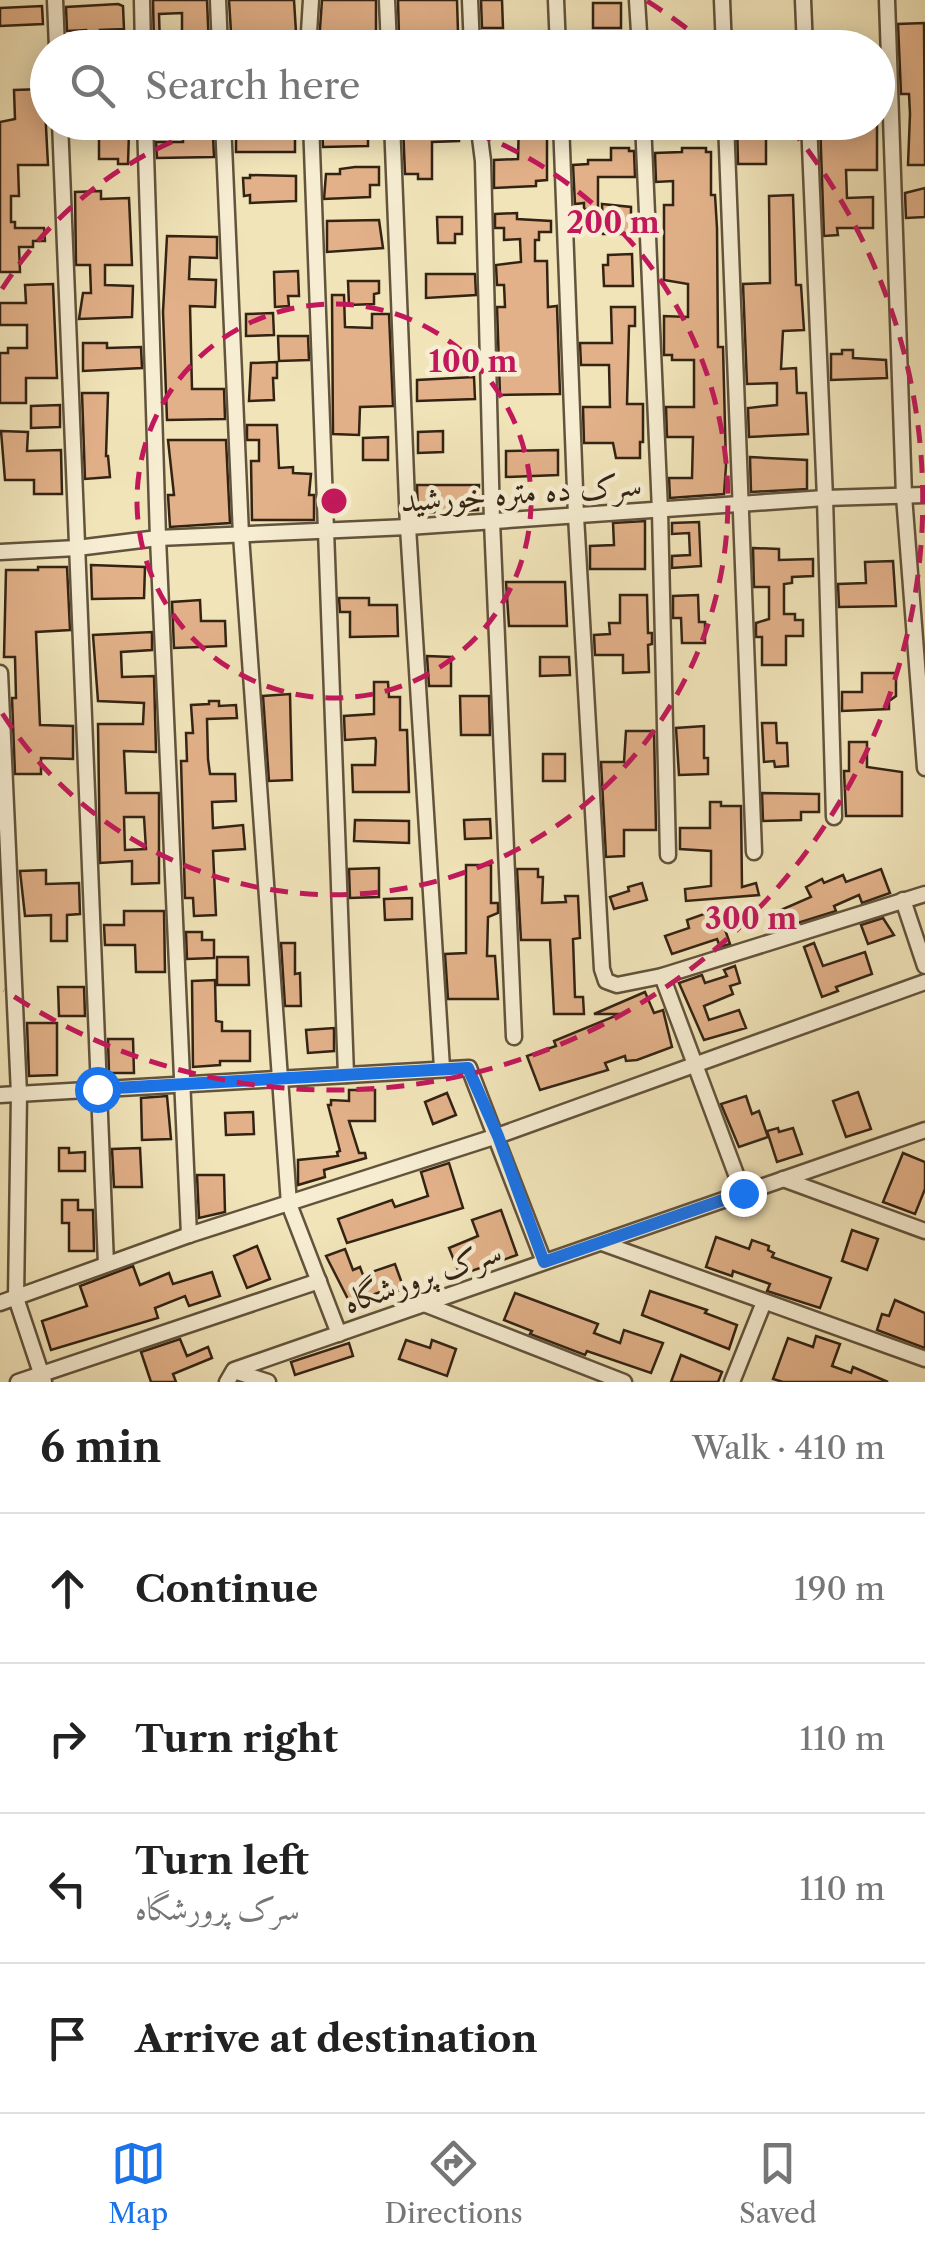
<!DOCTYPE html>
<meta charset="utf-8">
<style>
:root{--surface:#fff;--page:#f2f2f2;--text:#222;--muted:#767676;--line:#e0e0e0;--accent:#1a73e8}
body{margin:0;font-family:"Libre Caslon Text",Amiri,serif;background:var(--page);color:var(--text)}
.stop{position:absolute;width:30px;height:30px;margin:-22px;border:8px solid #1a73e8;border-radius:50%;background:#fff}
.stop.end{background:#1a73e8;border-color:#fff;box-shadow:0 2px 10px #0008}
.list{margin:0;padding:0;list-style:none}
h2{display:flex;justify-content:space-between;align-items:center;height:130px;margin:0;padding:0 40px;font-size:42px}
h2 small{font-size:32px;font-weight:400;color:var(--muted)}
.list li{display:grid;grid-template-columns:65px 1fr auto;gap:30px;align-items:center;box-sizing:border-box;height:150px;padding:0 40px;border-top:2px solid var(--line)}
.list b{display:block;font-size:38px;white-space:nowrap}
.list p{margin:0;font-size:32px;white-space:nowrap;color:var(--muted)}
.list em{font-size:32px;font-style:normal;color:var(--muted)}
.icon{flex:none;width:55px;height:55px;fill:none;stroke:currentColor;stroke-width:2;stroke-linecap:round;stroke-linejoin:round}
.map{position:relative;flex:none;width:925px;height:1382px;overflow:hidden}
.search{position:absolute;background:var(--surface);box-shadow:0 5px 25px #0003;left:30px;right:30px;top:30px;height:110px;display:flex;align-items:center;gap:25px;box-sizing:border-box;padding:0 35px;border-radius:55px;color:var(--muted);font-size:38px}
.sheet{height:730px;background:var(--surface)}
nav{display:flex;justify-content:space-around;align-items:center;box-sizing:border-box;height:140px;border-top:2px solid var(--line);background:var(--surface);font-size:28px;color:var(--muted)}
nav a{display:grid;justify-items:center;gap:5px}
nav .on{color:var(--accent)}
.map>svg:first-child{display:block}
.building{fill:#e2b189;stroke:#332313;stroke-width:2.5;fill-rule:evenodd}
.lines{fill:none;stroke-linecap:round;stroke-linejoin:round}
.minor-casing{stroke:#62533c;stroke-width:19}
.minor{stroke:#f6edd2;stroke-width:14}
.route{stroke:#1a73e8;stroke-width:12}
.ring{fill:none;stroke:#c2185b;stroke-width:5;stroke-dasharray:18 12}
.labels{text-anchor:middle;dominant-baseline:central;stroke-width:9;stroke-linejoin:round;paint-order:stroke}
.street-label{font-size:32px;fill:#332313;stroke:#f6edd2}
.centre{fill:#c2185b;stroke:#f6edd2;stroke-width:5}
.ring-label{font-size:30px;text-anchor:middle;font-weight:bold;fill:#c2185b;stroke:#f6edd2;stroke-width:9;stroke-linejoin:round;paint-order:stroke}
</style>
<div class="map">
<svg width="925" height="1382" viewBox="0 0 925 1382">
<rect width="100%" height="100%" fill="#f1e4b9"/>
<filter id="stains"><feTurbulence type="fractalNoise" baseFrequency=".002" numOctaves="4"/><feColorMatrix values="0 0 0 0 .2 0 0 0 0 .09 0 0 0 0 .02 0 0 0 .5 -.17"/></filter>
<radialGradient id="worn" r=".72"><stop offset=".6" stop-color="#630" stop-opacity="0"/><stop offset="1" stop-color="#630" stop-opacity=".3"/></radialGradient>
<g class="building">
<path d="M153,0H207L209,48H165V37L182,36V13L159,14L160,45H154Z"/>
<path d="M229,0H294L297,48H232Z"/>
<path d="M322,0H376V42L319,43Z"/>
<path d="M398,0H457L458,33L399,36Z"/>
<path d="M481,0H502L503,28H482Z"/>
<rect x="593" y="3" width="28" height="25"/>
<path d="M118,4L123,6L124,29L100,30L101,34L86,35V30L67,31L66,7Z"/>
<path d="M42,6L43,24L0,26V8Z"/>
<path d="M924,23L925,165H908L910,114L909,94H901L898,24Z"/>
<path d="M44,89L48,165H18L19,196H11V222H15V228H44L45,241H33V247H19L20,272H0V122L15,119L14,90Z"/>
<path d="M322,122H378V134H368V146L323,147Z"/>
<path d="M519,122H547V180L536,181V186L494,188V160L518,159Z"/>
<path d="M737,122H766V164H738Z"/>
<path d="M820,122H877V170H846L847,198L873,197V228H837L838,235L824,236Z"/>
<path d="M183,123H206V135H213L214,157L157,158L156,142H183Z"/>
<path d="M236,123H264V133L295,132V152H236Z"/>
<path d="M403,126H459V141L432,142V179H418V174H405Z"/>
<path d="M99,131L129,132L128,164H118V159H99Z"/>
<path d="M611,148H629V151H634L635,177H598V209H584V203L575,204L573,165L588,164V160H611Z"/>
<path d="M682,148H706V152H711V195H715L717,228L718,347H723L726,466L724,494L670,498L669,478H692L693,437H667L666,407H694V360H672V355H664V316L688,317V284L664,280V205H673V181L656,182L655,153L682,152Z"/>
<path d="M355,167H379V185H370V197L324,199L326,174H340V169Z"/>
<path d="M250,175L296,176V201L250,203V195L244,196L243,178H250Z"/>
<path d="M925,188V217L906,218L905,193Z"/>
<path d="M101,191V199L129,198L132,265H105V285L133,286L132,317L79,319L83,293H91L90,265H76L75,192Z"/>
<path d="M793,195L796,285H801L804,330L783,331L781,369L796,368L797,393H806L808,434L749,437L748,408L777,405V383L747,384L743,284L770,283L769,196Z"/>
<path d="M602,204L631,207V234H603Z"/>
<path d="M517,213V219L551,221V232H539V240H535V261H547L548,307L557,306L560,394L500,395L497,307H505L504,285H497L496,265L521,262L520,239L504,240V228H495V214Z"/>
<path d="M437,217H462V234H455V243H438Z"/>
<path d="M379,220L383,248L327,252V221Z"/>
<path d="M167,236L217,237V258L190,257L189,279L216,280L215,307L190,306L192,389H224L225,419L167,420L163,312Z"/>
<path d="M632,254L633,286H604L603,265H608V255Z"/>
<path d="M298,271L299,296H288L289,306L275,307L274,272Z"/>
<path d="M426,274H475L476,295L426,298Z"/>
<path d="M348,281H379V293L374,294V304L349,305Z"/>
<path d="M53,284L57,378H26V403H0V353H8V348H27V325H0V303H26L25,285Z"/>
<path d="M332,295H344L345,327L372,328V314H389L393,406L360,407L359,435L333,434Z"/>
<path d="M611,307H635V326H629L627,404H643V442H640V458H616L613,443H584L583,407H610L609,365H581L580,343H612Z"/>
<path d="M273,313L274,335L246,336V314Z"/>
<path d="M278,336H308L309,360L279,361Z"/>
<path d="M83,343H107V348L141,347L142,368L83,371Z"/>
<path d="M842,350H853V358L886,360L887,378L831,380V354H842Z"/>
<path d="M277,362V378H273L274,400L249,401L251,363Z"/>
<path d="M474,377L475,399L417,401V380Z"/>
<path d="M82,393H108L106,456H108L110,477L85,479Z"/>
<path d="M60,405V427L31,428V406Z"/>
<path d="M247,425H277L279,468L293,467V473L311,474L309,495H314V520H252L251,461H259V440H247Z"/>
<path d="M1,431L28,432L27,451L61,450L62,494H34V480H5Z"/>
<path d="M443,431V452L418,453V432Z"/>
<path d="M388,437V460H363V438Z"/>
<path d="M168,440H226L230,523L170,527L168,495H174Z"/>
<path d="M558,450V475L506,477V451Z"/>
<path d="M750,457L807,460V489L751,492Z"/>
<path d="M417,485H479L478,510L418,513Z"/>
<path d="M645,521V569H590V546L614,545L613,523Z"/>
<path d="M699,522L701,566L672,568V556L690,555L689,533L672,534V523Z"/>
<path d="M753,548L779,549V560L813,559V576L792,577V583L784,584V614H795V620H803V636H786V665H762V637H756V623L769,619V587H754Z"/>
<path d="M893,561L896,606L839,607L838,584L866,583L865,562Z"/>
<path d="M91,565L145,567L144,598L92,599Z"/>
<path d="M38,567H67L70,630L36,632L40,725L73,726V759L41,758V774H15L12,698H16L15,657H4L6,570H38Z"/>
<path d="M506,582H565L567,626H509Z"/>
<path d="M620,595H647L648,633H652V644L648,645L649,672L623,673V655H595L594,635L610,634L609,623H620Z"/>
<path d="M698,595L699,622H705V643H682L681,618H673V596Z"/>
<path d="M339,598H369V605H397L398,636L350,637V612H340Z"/>
<path d="M200,600L201,621H225L226,646L174,648L172,602Z"/>
<path d="M152,632V650L121,652L122,677L154,676L156,752L124,751L126,793H159V883L132,884V861L100,863L98,724H143L144,703L98,701L93,635ZM124,817H144L146,849L125,850Z"/>
<path d="M427,656L451,657V686H429Z"/>
<path d="M540,657H569L570,675L540,676Z"/>
<path d="M862,673H896V696L889,701V709L842,711V692H862Z"/>
<path d="M374,682H388L389,697H400V730H407L409,792H353L352,765H375L376,741L375,738L345,740L344,716L374,714Z"/>
<path d="M290,694L292,780L269,781L263,696Z"/>
<path d="M460,696H489L490,735H461Z"/>
<path d="M209,701H219V706L236,705L237,718L207,719L208,759L210,774H235L236,801L212,802L213,828L243,825L245,849L213,851L216,915L194,916L193,898H185L181,761H187L186,733H193L191,705L209,704Z"/>
<path d="M762,723H776L777,743H787L788,766L775,767L774,761L764,762Z"/>
<path d="M704,726V758H708V774L679,775L676,728Z"/>
<path d="M626,731H654L656,830H624V856L606,857L601,762H624Z"/>
<path d="M849,742H867V767L902,772V816H846L844,771H849Z"/>
<rect x="543" y="754" width="22" height="27"/>
<path d="M762,793L819,794V812H801V820L763,821Z"/>
<path d="M710,802H721V806H741L742,887L756,883L759,895L686,901L685,889L711,886V851L680,849V828H710Z"/>
<path d="M490,819L491,838L465,839L464,820Z"/>
<path d="M355,820L409,821V843L354,841Z"/>
<path d="M466,865H491V903H498V913L488,917L487,956H495L498,999H448L445,954L466,953Z"/>
<path d="M379,868V897L350,898L349,869Z"/>
<path d="M517,869H538V877H543L542,903L566,902L565,896H578L580,938L573,939L575,997H583L584,1014H554L550,940H521Z"/>
<path d="M881,869L890,893L862,903L859,895L834,906L836,911L788,926L781,910L811,897L806,887L822,879L824,883L843,875L846,882Z"/>
<path d="M46,870V884L79,883L80,914L67,915V941H51V915L25,916L20,871Z"/>
<path d="M642,883L647,900L614,909L610,897L629,891L628,887Z"/>
<path d="M412,898V919L385,920L384,899Z"/>
<path d="M718,909L730,944L720,947L717,939L672,954L665,936L689,928L687,920Z"/>
<path d="M124,911H164L165,972H136L135,945H105L104,925H124Z"/>
<path d="M883,918L894,935L868,944L861,925Z"/>
<path d="M186,932H202V940H214V958L187,959Z"/>
<path d="M281,943H295V974L300,973L301,1006H285Z"/>
<path d="M814,943L823,966L865,952L872,974L836,987L838,991L822,997L804,947Z"/>
<path d="M217,957H248L249,985H217Z"/>
<path d="M735,966L740,983L730,986L733,994L704,1006L709,1020L739,1010L746,1028L704,1040L679,983L702,975L705,983L727,976L724,970Z"/>
<path d="M215,980L216,1021L222,1022V1031H250V1061H220V1065L193,1067L192,981Z"/>
<path d="M58,987H84L85,1016H59Z"/>
<path d="M645,992L654,1013L663,1010L672,1047L637,1060L626,1061L625,1056L605,1063L608,1070L540,1090L527,1056L556,1046L554,1041L620,1014H594Z"/>
<path d="M27,1023H57V1075L29,1076Z"/>
<path d="M334,1028V1051L308,1053L306,1030Z"/>
<path d="M108,1039H133L134,1073H109Z"/>
<path d="M349,1090H375V1121H349L359,1153H365L366,1158L324,1170L325,1177L298,1185V1160L338,1156L337,1152L340,1151L328,1105H331V1100L349,1101Z"/>
<path d="M858,1092L871,1129L846,1137L833,1101Z"/>
<path d="M447,1093L456,1115L433,1124L425,1102Z"/>
<path d="M167,1096L171,1139L142,1140L141,1098Z"/>
<path d="M746,1096L752,1114L759,1111L768,1137L739,1147L721,1104Z"/>
<path d="M253,1112L254,1134L226,1135L225,1113Z"/>
<path d="M778,1128L779,1132L793,1128L802,1154L777,1162L767,1131Z"/>
<path d="M59,1148H69V1153L85,1152V1171H59Z"/>
<path d="M140,1148L142,1187H114L112,1149Z"/>
<path d="M903,1153L925,1162V1189L915,1214L883,1202Z"/>
<path d="M449,1163L463,1208L347,1243L338,1219L392,1200L395,1207L428,1196L421,1172Z"/>
<path d="M197,1175H224L225,1212L199,1218Z"/>
<path d="M62,1200H78V1210H93L94,1251H69V1223H62Z"/>
<path d="M501,1210L517,1255L460,1275L449,1248L478,1236L472,1220Z"/>
<path d="M852,1230L878,1239L867,1270L842,1261Z"/>
<path d="M716,1237L749,1249L752,1240L769,1246L768,1250L774,1253L772,1257L831,1278L820,1308L767,1291L770,1284L733,1271L732,1276L706,1267Z"/>
<path d="M257,1246L270,1279L247,1288L234,1256Z"/>
<path d="M345,1249L353,1270L360,1267L363,1275L395,1264L404,1289L382,1297L380,1292L350,1303L326,1256Z"/>
<path d="M133,1266L140,1285L169,1273L173,1284L212,1272L220,1296L189,1306L185,1296L155,1308L158,1318L51,1350L42,1321L87,1306L80,1286Z"/>
<path d="M650,1291L707,1310L705,1313L737,1325L729,1349L642,1315Z"/>
<path d="M515,1293L598,1324L594,1333L620,1343L624,1330L663,1343L651,1373L587,1351L585,1355L530,1334L532,1331L504,1320Z"/>
<path d="M895,1300L925,1313V1348L877,1330L882,1314L889,1316Z"/>
<path d="M816,1336L840,1344L832,1366L851,1373L853,1367L888,1382H783L773,1379L788,1338L813,1347Z"/>
<path d="M180,1339L187,1356L208,1347L212,1358L173,1374L176,1382H151L141,1352Z"/>
<path d="M406,1340L430,1348L432,1340L456,1349L447,1376L399,1359Z"/>
<path d="M349,1343L353,1356L295,1375L291,1362Z"/>
<path d="M681,1355L722,1372L718,1382H671Z"/>
</g>
<g class="lines">
<defs>
<g id="minor">
<path d="M55,0L57,48"/>
<path d="M142,0L143,48"/>
<path d="M218,0L220,48"/>
<path d="M387,0L389,48"/>
<path d="M470,0L472,48"/>
<path d="M556,0L558,48"/>
<path d="M637,0L640,48"/>
<path d="M722,0L724,48"/>
<path d="M803,0L805,48"/>
<path d="M887,0L904,496L925,768"/>
<path d="M308,48L311,0"/>
<path d="M60,122L106,1264"/>
<path d="M145,122L158,538L189,1235"/>
<path d="M223,122L241,535L289,1204L339,1334"/>
<path d="M311,122L346,1075"/>
<path d="M392,122L408,527L442,1068"/>
<path d="M478,122L483,161L492,521L514,1037"/>
<path d="M561,122L576,516L602,969L606,981L617,985L662,976L925,894"/>
<path d="M643,122L660,511L668,855"/>
<path d="M726,122L754,852"/>
<path d="M809,122L825,498L834,817"/>
<path d="M0,552L77,548L158,538L408,527L825,498L925,495"/>
<path d="M0,673L19,1094L16,1298L44,1382"/>
<path d="M903,900L925,966"/>
<path d="M662,976L743,1193"/>
<path d="M0,1095L469,1068L544,1262"/>
<path d="M783,1179L925,1231"/>
<path d="M602,1243L925,1359"/>
<path d="M0,1303L189,1235L497,1136L925,982"/>
<path d="M424,1304L624,1382"/>
<path d="M234,1371L268,1382"/>
<path d="M18,1382L319,1281"/>
<path d="M227,1382L234,1370L925,1130"/>
<path d="M732,1382L764,1302"/>
</g>
</defs>
<use href="#minor" class="minor-casing"/>
<use href="#minor" class="minor"/>
</g>
<g class="lines">
<path class="route" d="M97,1089L468,1068L498,1136L544,1262L743,1193"/>
</g>
<g class="ring">
<circle cx="334" cy="501" r="197"/>
<path d="M2 289A394 394 0 0 1 222 123M446 123A394 394 0 1 1 2 713"/>
<path d="M647 1A590 590 0 0 1 709 46M789 126A590 590 0 0 1 4 990"/>
</g>
<g class="labels">
<g class="street-label">
<text transform="translate(521 492) rotate(-4)">سرک ده متره خورشید</text>
<text transform="translate(422 1276) rotate(-19)">سرک پرورشگاه</text>
</g>
</g>
<circle cx="334" cy="501" r="15" class="centre"/>
<g class="ring-label">
<text x="613" y="233">200 m</text>
<text x="473" y="372">100 m</text>
<text x="751" y="929">300 m</text>
</g>
<rect width="100%" height="100%" filter="url(#stains)"/>
<rect width="100%" height="100%" fill="url(#worn)"/>
</svg>
<div class="stop" style="left:97px;top:1089px"></div>
<div class="stop end" style="left:743px;top:1193px"></div>
<div class="search"><svg class="icon" aria-label="search" viewBox="0 0 24 24"><circle cx="10" cy="10" r="6"/><path d="M15 15l6 6"/></svg>Search here</div>
</div>
<section class="sheet">
<h2>6 min<small>Walk · 410 m</small></h2>
<ul class="list">
<li><svg class="icon" aria-label="ahead" viewBox="0 0 24 24"><path d="M12 20V5M6 11l6-6 6 6"/></svg><div><b>Continue</b></div><em>190 m</em></li>
<li><svg class="icon" aria-label="right" viewBox="0 0 24 24"><path d="M7 20v-9h11M14 6l5 5-5 5"/></svg><div><b>Turn right</b></div><em>110 m</em></li>
<li><svg class="icon" aria-label="left" viewBox="0 0 24 24"><path d="M17 20v-9H6M10 6l-5 5 5 5"/></svg><div><b>Turn left</b><p>سرک پرورشگاه</p></div><em>110 m</em></li>
<li><svg class="icon" aria-label="arrive" viewBox="0 0 24 24"><path d="M6 21V4h12l-3 4 3 4H6"/></svg><div><b>Arrive at destination</b></div></li>
</ul>
</section>
<nav>
<a class="on"><svg class="icon" aria-label="map" viewBox="0 0 24 24"><path d="M3 6l6-2 6 2 6-2v14l-6 2-6-2-6 2zM9 4v14M15 6v14"/></svg>Map</a>
<a><svg class="icon" aria-label="directions" viewBox="0 0 24 24"><path d="M12 3l9 9-9 9-9-9zM9 14v-3h6M13 9l2 2-2 2"/></svg>Directions</a>
<a><svg class="icon" aria-label="saved" viewBox="0 0 24 24"><path d="M7 4h10v16l-5-4-5 4z"/></svg>Saved</a>
</nav>
